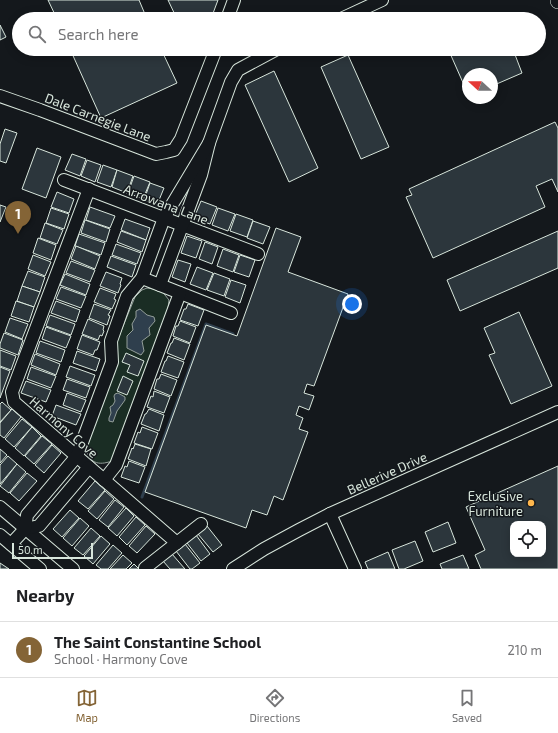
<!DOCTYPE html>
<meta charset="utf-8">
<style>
:root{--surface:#fff;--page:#f6f6f6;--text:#202124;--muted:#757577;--line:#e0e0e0;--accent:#846436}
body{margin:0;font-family:"Exo 2",sans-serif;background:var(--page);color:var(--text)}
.controls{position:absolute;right:12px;bottom:12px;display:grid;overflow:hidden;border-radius:8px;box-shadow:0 2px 10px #0003}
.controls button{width:36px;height:36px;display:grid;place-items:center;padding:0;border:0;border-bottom:1px solid var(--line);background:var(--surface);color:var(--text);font:20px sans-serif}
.compass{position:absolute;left:462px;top:68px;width:36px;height:36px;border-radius:50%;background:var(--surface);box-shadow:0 2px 10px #0003;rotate:291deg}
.scale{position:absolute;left:12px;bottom:10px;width:81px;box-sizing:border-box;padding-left:4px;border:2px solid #d8e6dc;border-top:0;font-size:11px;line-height:14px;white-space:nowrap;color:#d8e6dc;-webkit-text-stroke:3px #14181c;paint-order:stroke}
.you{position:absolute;left:352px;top:304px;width:14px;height:14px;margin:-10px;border:3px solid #fff;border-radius:50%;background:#1a73e8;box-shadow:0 0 0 6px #1a73e833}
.badge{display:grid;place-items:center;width:26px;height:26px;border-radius:50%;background:var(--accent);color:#fff;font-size:13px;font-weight:700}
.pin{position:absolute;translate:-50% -33px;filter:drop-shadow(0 1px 2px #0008)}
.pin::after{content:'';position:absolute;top:21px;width:14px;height:12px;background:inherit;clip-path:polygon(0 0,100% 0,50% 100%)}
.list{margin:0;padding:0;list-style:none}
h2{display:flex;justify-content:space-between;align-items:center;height:52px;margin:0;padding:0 16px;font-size:17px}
h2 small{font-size:13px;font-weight:400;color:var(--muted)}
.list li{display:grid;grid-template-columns:26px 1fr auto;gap:12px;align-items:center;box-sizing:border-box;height:56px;padding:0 16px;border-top:1px solid var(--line)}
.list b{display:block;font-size:15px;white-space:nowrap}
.list p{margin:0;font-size:13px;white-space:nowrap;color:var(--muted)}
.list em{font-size:13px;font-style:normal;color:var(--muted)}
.icon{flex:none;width:22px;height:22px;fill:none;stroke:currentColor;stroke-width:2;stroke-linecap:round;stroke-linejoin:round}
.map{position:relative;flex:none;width:558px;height:569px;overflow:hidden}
.search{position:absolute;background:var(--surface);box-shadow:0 2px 10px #0003;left:12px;right:12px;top:12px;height:44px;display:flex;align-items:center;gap:10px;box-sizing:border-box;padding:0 14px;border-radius:22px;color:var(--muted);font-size:15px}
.sheet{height:108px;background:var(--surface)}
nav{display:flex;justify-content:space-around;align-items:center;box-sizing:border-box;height:56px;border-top:1px solid var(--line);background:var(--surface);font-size:11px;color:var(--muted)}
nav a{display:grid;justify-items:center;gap:2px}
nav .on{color:var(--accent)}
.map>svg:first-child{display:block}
.green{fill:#1a2d24;stroke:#939e99}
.water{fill:#2f3f4d;stroke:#939e99}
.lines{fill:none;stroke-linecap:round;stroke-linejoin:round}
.stream{stroke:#2f3f4d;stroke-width:3}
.building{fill:#2c363c;stroke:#d8e6dc;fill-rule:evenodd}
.minor-casing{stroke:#d8e6dc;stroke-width:14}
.major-casing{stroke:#d8e6dc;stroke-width:16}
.minor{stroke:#14181c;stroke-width:12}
.major{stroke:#14181c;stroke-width:15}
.poi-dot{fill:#ffb74d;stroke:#14181c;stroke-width:1.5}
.labels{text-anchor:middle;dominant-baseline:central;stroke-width:3;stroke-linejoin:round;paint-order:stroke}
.street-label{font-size:13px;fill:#d8e6dc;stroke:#14181c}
.poi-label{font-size:13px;fill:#d8e6dc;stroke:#14181c;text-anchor:end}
</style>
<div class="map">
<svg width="558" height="569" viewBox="0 0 558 569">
<rect width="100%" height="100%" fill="#14181c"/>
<path class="green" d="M147,288L161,290L169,300L168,308L112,461C98,466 89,463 86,448L117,362V341L135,297L142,290Z"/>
<g class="water">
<path d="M140,309L147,315L154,317L155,321L149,328L150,335L142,341L144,351L141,355L127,348V336L133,330L132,324L136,317V311Z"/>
<path d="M118,393L125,397V400L117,411L113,422L109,421V418L111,413L110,407L113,405L115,401L114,396L115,394Z"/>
</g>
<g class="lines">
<path class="stream" d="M142,497L206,324L233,334"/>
</g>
<g class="building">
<path d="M48,0H139L147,19H57Z"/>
<path d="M168,0H218L212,16L206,19H177Z"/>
<path d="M0,25L6,37L0,40Z"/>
<path d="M70,49H161L177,83L101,118Z"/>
<path d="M453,49H510L514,52L522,73L492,86V74H468V94L449,51Z"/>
<path d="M348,55L389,147L361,159L321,67Z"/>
<path d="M274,71L318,168L289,182L245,85Z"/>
<path d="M555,122L558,128V192L552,179L536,186L545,207L433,258L406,197L412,195L409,189Z"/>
<path d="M5,129L17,133L6,163L0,161V144Z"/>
<path d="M37,148L61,157L46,198L22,189Z"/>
<path d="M72,154L86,159L80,176L65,170Z"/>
<path d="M87,160L101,165L95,182L81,176Z"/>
<path d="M103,165L117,170L111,187L97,182Z"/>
<path d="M117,170L133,176L127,193L112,187Z"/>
<path d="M134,176L150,182L143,199L128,193Z"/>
<path d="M150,183L164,188L157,205L144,200Z"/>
<path d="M57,192L74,199L69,213L51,207Z"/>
<path d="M201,201L217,207L210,224L194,218Z"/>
<path d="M0,205L6,207L0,222Z"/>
<path d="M90,207L115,216L110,228L86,220Z"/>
<path d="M51,208L69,214L64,229L46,223Z"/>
<path d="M218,208L235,214L228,231L212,225Z"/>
<path d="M236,214L253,220L247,237L230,231Z"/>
<path d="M125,219L150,228L146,240L121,230Z"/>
<path d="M85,220L110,229L106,242L81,233Z"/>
<path d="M253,221L270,227L263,244L247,238Z"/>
<path d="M45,223L63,230L57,244L40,238Z"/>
<path d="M276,228L301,237L288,272L348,294L314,386L307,384L304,393L314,396L309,410L299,406L296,415L303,418L299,429L308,432L283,500L274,496L267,515L252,510L246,528L145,492L206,325L237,336Z"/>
<path d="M121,231L146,240L142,252L117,242Z"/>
<path d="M558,231V268L460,311L447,280Z"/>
<path d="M79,234L105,243L101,255L75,246Z"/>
<path d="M187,236L202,241L196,258L181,253Z"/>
<path d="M38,238L56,245L51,260L33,253Z"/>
<path d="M205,242L218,247L212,264L199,259Z"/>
<path d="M116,244L141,253L137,264L112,255Z"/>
<path d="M76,246L100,256L95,269L71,259Z"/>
<path d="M223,249L239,255L233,272L217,266Z"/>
<path d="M33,255L51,262L45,276L28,269Z"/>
<path d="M240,255L255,260L249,277L234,272Z"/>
<path d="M111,256L136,265L132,277L107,267Z"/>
<path d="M178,260L191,264L185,282L172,277Z"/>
<path d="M71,261L95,270L90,282L66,273Z"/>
<path d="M197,267L213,273L206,290L190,284Z"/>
<path d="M28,271L45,277L40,292L22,286Z"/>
<path d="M106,272L122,278L120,284L121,285L118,293L100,286Z"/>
<path d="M214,273L230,279L224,296L207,290Z"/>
<path d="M65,274L90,284L86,295L60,285Z"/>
<path d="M231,280L246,285L240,303L225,297Z"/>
<path d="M22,286L40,292L34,307L17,301Z"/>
<path d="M61,287L86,296L81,308L56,299Z"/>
<path d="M100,288L116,294L114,299L116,300L112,309L94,302Z"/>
<path d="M16,301L34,307L29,322L11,316Z"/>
<path d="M56,301L80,310L76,322L51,313Z"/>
<path d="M94,304L111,310L108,315L110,316L107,325L89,318Z"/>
<path d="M188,304L204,310L198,326L180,320L184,309H186Z"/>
<path d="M519,312L552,386L511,404L489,355L495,353L484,328Z"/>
<path d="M50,315L75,324L71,335L46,326Z"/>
<path d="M10,318L28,324L22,339L5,332Z"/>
<path d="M88,319L104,326L103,330L104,331L102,336L100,335L98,340L82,334Z"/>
<path d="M180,321L196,327L190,343L173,336L176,326H178Z"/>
<path d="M46,327L71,336L66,348L42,339Z"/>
<path d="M4,333L23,340L18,355L0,348V344Z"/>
<path d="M82,335L100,342L97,350H95L93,355L77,349Z"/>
<path d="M174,338L190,344L184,360L167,353L171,343H172Z"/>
<path d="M40,341L65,350L61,362L36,353Z"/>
<path d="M0,350L16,356L11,370L0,366Z"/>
<path d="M77,351L100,359L96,371L73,363Z"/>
<path d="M126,353L144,361L138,376L127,372L130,365L122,362Z"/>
<path d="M35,354L60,364L56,375L31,365Z"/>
<path d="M168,356L184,362L178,378L161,372L165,361H166Z"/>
<path d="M70,366L95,375L91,386L66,377Z"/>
<path d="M0,367L10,371L0,398Z"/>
<path d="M31,367L56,376L51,388L27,379Z"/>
<path d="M161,374L177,380L171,396L154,389L157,379H159Z"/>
<path d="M123,376L133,381L127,395L117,391Z"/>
<path d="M67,379L90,387L86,398L63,390Z"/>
<path d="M26,381L51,390L46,402L21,393Z"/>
<path d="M154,391L170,397L164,413L147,407L151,396L153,397Z"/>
<path d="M67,393L86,400L81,412L63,405Z"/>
<path d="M2,402L11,410L0,422V404Z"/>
<path d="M56,405L81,414L76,425L52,416Z"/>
<path d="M12,409L21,417L4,438L0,435V423Z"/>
<path d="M149,409L164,415L159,431L141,424L145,414H146Z"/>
<path d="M22,419L32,427L14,447L5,439Z"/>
<path d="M32,427L41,436L24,456L15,448Z"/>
<path d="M142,427L158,433L152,449L134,443L138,432L140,433Z"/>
<path d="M42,436L52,444L34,464L25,456Z"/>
<path d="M135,444L151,449L146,466L128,459L132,448L133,449Z"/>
<path d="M52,445L61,453L44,473L35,465Z"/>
<path d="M0,449L7,455L0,463Z"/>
<path d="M8,456L17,464L0,484V465Z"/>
<path d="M129,461L145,467L139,483L121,477L125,466L127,467Z"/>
<path d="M17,464L26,472L9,493L0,486Z"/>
<path d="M558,466V569H481L475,555L485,550L466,507ZM513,524H543V554H513Z"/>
<path d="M27,473L37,481L19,501L10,493Z"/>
<path d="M95,481L105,490L88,509L78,501Z"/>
<path d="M105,491L114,499L97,519L88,511Z"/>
<path d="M115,500L124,507L108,527L99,520Z"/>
<path d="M126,508L134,516L117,536L108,528Z"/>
<path d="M70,510L79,518L62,537L53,529Z"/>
<path d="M136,517L145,525L127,545L119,537Z"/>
<path d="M80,518L89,526L72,546L63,538Z"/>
<path d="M448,522L456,543L433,552L425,532Z"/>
<path d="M146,526L155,534L137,553L129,546Z"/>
<path d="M207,526L222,545L213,552L198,534Z"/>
<path d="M91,528L100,536L83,555L74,548Z"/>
<path d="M196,535L210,554L201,561L187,543Z"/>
<path d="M101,536L110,544L93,564L84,556Z"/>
<path d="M415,541L423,561L404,569H399L392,550Z"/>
<path d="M185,544L200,563L192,569H190L176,551Z"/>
<path d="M113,545L122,553L108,569H101L96,565Z"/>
<path d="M388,552L395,569H368L365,562Z"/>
<path d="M172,554L185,569H170L163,561Z"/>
<path d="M123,555L132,563L126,569H110Z"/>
<path d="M463,555L469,569H442L440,564Z"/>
<path d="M0,563L9,569H0Z"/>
<path d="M134,564L139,569H129Z"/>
</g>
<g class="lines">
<defs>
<g id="minor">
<path d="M227,19L234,0"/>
<path d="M341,19L382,0"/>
<path d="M0,96L40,110L156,154L166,152L174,150L181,139L216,49"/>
<path d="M64,180L258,254"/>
<path d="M89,189L12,392L14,402L177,543"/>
<path d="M142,278L231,313"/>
<path d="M160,285L201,175L209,143L231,82L238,70L277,49"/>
<path d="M104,480L116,465L180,293"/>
<path d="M0,507L73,569"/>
<path d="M330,514L355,569"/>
<path d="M25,529L39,526L89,467"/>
<path d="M0,535L40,569"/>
<path d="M11,544L25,529L27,515L77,456L112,362L111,341L127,296L142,278L164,218L209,143"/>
<path d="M145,568L201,524"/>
<path d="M233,569L264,549L299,530L330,514L558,412"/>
</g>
<path id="major" d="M558,0V1"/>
</defs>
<use href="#minor" class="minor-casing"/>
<use href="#major" class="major-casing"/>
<use href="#minor" class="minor"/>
<use href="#major" class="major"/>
</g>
<circle class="poi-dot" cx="531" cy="503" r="4"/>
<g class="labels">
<g class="street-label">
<text transform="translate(98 117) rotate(21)">Dale Carnegie Lane</text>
<text transform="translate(166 204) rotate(21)">Arrowana Lane</text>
<text transform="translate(64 427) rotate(41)">Harmony Cove</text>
<text transform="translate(387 473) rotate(-24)">Bellerive Drive</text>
</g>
<g class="poi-label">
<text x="523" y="496">Exclusive<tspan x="523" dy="15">Furniture</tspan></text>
</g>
</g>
</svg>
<div class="controls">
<button><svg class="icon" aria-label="locate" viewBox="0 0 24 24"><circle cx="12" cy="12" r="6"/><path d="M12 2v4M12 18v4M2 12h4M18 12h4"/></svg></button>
</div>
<svg class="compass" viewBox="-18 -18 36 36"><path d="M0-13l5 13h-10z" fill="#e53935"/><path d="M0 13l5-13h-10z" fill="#757577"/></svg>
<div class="scale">50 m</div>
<div class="you"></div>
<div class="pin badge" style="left:18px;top:234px">1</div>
<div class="search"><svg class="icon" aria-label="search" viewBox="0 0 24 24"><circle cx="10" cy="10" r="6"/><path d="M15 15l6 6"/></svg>Search here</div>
</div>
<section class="sheet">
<h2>Nearby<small></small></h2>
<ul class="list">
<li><span class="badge">1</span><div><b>The Saint Constantine School</b><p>School · Harmony Cove</p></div><em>210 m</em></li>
</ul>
</section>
<nav>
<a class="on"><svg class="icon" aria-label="map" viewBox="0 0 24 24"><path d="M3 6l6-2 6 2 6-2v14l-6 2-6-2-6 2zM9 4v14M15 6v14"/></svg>Map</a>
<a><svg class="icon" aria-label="directions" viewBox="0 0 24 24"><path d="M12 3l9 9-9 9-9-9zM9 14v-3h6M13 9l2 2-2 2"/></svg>Directions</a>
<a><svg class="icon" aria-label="saved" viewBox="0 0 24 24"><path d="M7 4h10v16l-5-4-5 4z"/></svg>Saved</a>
</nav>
